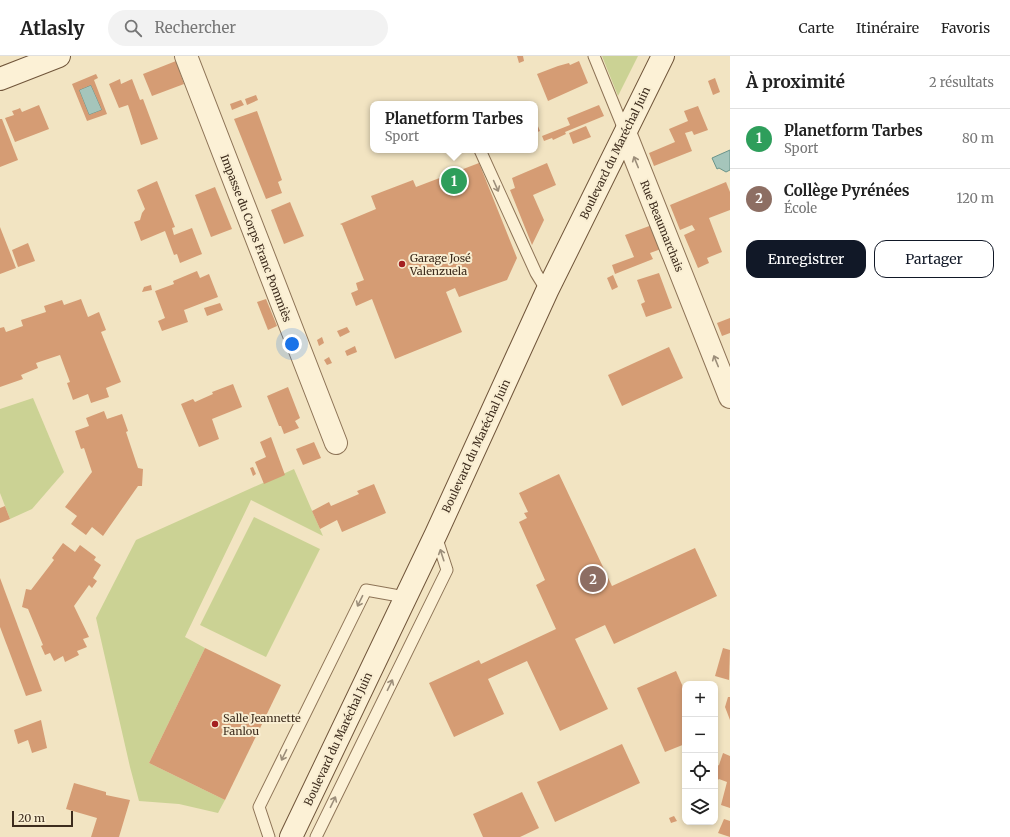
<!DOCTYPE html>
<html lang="fr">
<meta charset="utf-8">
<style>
:root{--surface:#fff;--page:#f2f2f2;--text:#222;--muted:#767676;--line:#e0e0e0;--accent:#111827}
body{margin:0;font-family:Merriweather,serif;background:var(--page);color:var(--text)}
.controls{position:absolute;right:12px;bottom:12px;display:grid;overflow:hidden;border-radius:8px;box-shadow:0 2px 6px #0003}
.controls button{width:36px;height:36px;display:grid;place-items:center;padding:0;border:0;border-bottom:1px solid var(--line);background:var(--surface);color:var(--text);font:20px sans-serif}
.scale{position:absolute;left:12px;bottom:10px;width:61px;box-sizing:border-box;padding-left:4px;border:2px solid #3d2c1d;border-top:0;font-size:11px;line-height:14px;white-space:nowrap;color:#3d2c1d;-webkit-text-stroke:3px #f9eed2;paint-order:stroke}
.you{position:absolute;left:292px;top:288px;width:14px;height:14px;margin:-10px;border:3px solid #fff;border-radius:50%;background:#1a73e8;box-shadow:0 0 0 6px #1a73e833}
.badge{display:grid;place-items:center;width:26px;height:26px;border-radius:50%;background:var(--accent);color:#fff;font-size:13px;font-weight:700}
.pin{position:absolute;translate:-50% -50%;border:2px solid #fff;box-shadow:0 1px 4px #0006}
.popup{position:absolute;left:370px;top:45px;width:168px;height:52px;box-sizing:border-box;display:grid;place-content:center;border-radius:8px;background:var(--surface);filter:drop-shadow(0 1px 3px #0005);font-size:13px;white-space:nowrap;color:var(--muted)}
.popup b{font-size:15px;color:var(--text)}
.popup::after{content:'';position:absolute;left:50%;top:100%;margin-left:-8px;border:8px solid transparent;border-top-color:var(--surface)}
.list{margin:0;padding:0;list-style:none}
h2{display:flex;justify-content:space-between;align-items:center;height:52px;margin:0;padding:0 16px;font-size:17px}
h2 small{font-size:13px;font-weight:400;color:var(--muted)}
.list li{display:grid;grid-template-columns:26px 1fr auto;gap:12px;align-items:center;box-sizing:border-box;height:60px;padding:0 16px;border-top:1px solid var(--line)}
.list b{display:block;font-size:15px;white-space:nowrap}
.list p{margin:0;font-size:13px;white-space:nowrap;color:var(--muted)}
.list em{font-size:13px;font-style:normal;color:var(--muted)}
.actions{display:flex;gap:8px;padding:12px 16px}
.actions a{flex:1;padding:9px 0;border:1px solid var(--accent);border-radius:12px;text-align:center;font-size:14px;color:var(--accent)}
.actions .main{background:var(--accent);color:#fff}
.icon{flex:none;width:22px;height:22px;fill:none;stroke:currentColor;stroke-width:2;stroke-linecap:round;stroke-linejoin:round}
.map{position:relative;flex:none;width:730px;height:781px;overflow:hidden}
header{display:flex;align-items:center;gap:24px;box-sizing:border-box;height:56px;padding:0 20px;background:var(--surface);border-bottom:1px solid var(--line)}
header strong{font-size:19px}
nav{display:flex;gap:22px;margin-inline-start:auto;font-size:14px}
.search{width:280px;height:36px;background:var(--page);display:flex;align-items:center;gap:10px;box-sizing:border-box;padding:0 14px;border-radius:22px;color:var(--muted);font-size:15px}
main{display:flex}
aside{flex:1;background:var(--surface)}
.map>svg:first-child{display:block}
.green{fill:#cbd294}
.water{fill:#a5c5bb;stroke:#6a948a}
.building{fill:#d59c74;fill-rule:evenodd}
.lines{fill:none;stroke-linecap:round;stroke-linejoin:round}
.lane-casing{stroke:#8e7457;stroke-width:13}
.street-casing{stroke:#8e7457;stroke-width:24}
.secondary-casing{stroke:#70553a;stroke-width:24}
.lane{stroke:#fcf1d6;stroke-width:11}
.street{stroke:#fcf1d6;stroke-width:22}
.secondary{stroke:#fcf1d6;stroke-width:22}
.oneway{stroke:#9c8e7a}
.poi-dot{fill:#a42021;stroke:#f9eed2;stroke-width:1.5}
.labels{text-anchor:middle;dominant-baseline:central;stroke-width:4;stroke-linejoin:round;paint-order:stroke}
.street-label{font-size:11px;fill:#3d2c1d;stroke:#f9eed2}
.poi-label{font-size:11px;fill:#3d2c1d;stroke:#f9eed2;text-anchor:start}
</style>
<header>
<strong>Atlasly</strong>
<div class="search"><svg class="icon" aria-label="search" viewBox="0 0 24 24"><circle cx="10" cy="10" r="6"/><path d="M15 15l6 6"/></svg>Rechercher</div>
<nav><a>Carte</a><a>Itinéraire</a><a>Favoris</a></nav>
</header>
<main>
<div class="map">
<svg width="730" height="781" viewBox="0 0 730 781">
<rect width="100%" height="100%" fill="#f2e4c2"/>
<g class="green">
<path d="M602,0H638L618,40Z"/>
<path d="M33,342L64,416L32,453L10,463L0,437V353Z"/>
<path d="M294,413L323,480L251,444L185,581L205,592L149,707L225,744L218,757L179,748L139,745L130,711L96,562L136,484Z"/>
<path d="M254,461L320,493L266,601L200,569Z"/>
</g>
<g class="water">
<path d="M91,29L102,54L89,59L79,34Z"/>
<path d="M730,94V114L726,116L719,112L717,113L712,102Z"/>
</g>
<g class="building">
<path d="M517,0H523L524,5L519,7Z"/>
<path d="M176,5L184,28L152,40L143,18Z"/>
<path d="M579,5L588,27L548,45L537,18L558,10L569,7L570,9Z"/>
<path d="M96,18L98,22L94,24L107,58L87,65L72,28ZM91,29L102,54L89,59L79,34Z"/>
<path d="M715,22L720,36L713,39L708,25Z"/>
<path d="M120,23L121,28L132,23L140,44L143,43L158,83L141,89L128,49L119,52L109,28Z"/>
<path d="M256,39L258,44L247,49L245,43Z"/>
<path d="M241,44L244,49L232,54L230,48Z"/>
<path d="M39,49L49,73L15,86L5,62L14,59L12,55L18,53L20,52L22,56Z"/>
<path d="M599,49L604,60L565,76L566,78L553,84L552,82L544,85L542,80L570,69L567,62Z"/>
<path d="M698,50L708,74L694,79L692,75L685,77L692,95L654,110L649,97L675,86L669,73L688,65L684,55Z"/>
<path d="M257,55L282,124L278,126L282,137L266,143L234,63Z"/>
<path d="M0,63H2L18,104L0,111Z"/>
<path d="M535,63L540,75L535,77Z"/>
<path d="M586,70L591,81L573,88L569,77Z"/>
<path d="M479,107L517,202L507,224L459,241L455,232L446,236L462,276L395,303L372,243L356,250L351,237L358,234L356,227L364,224L342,169L340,168L376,153L371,140L413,124L416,131Z"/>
<path d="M547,107L556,129L533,139L544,164L532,189L510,134L515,132L512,122Z"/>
<path d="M157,125L175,171L172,172L174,179L192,172L202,198L180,207L177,198L174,199L165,175L141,185L134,166L140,164L142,157L145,153L137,134Z"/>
<path d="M726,126L730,136V154L709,162L722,196L707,202L709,207L698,212L684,179L695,174L692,169L680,174L670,149Z"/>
<path d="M215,131L232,173L211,181L195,139Z"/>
<path d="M290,146L304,180L284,188L271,154Z"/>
<path d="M652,169L661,193L650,197L653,203L615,218L612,209L634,201L625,179Z"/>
<path d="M0,171L16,212L0,218Z"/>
<path d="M28,187L35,205L18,211L12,194Z"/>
<path d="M197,215L200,222L209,218L218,241L184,254L188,266L162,275L158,265L165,262L155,235L174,228L173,225Z"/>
<path d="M659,217L672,252L646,261L641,248L645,246L637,224Z"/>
<path d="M613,219L618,231L612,234L607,222Z"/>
<path d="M151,229L152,234L142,236L144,231Z"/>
<path d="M81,243L88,261L99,256L106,274L101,276L121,326L106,332L109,341L91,347L88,338L73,344L67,327L70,326L60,299L36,307L38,312L21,319L23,323L0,331V272L4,271L6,276L23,270L21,264L46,256L44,250L62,244L64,249Z"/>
<path d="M266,243L277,270L268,274L257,246Z"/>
<path d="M220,247L223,254L207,260L204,252Z"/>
<path d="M730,262V277L722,280L717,267Z"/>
<path d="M347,271L350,276L340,281L337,275Z"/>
<path d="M322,281L324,287L319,290L317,284Z"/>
<path d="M355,290L357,296L347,300L345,295Z"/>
<path d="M669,291L683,322L622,350L608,319Z"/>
<path d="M329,301L332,307L327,309L324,304Z"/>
<path d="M233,328L242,351L212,363L219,383L199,391L181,348L193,343L195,346L213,338L212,336Z"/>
<path d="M288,331L300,362L295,365L299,372L284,378L281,370H279L267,340Z"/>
<path d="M104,355L107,363L122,358L128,375L126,376L138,412L143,413L142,430H138L103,480L92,471L86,479L71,468L77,460L65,451L92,416L84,392L81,393L75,375L89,370L86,362Z"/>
<path d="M271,381L285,419L264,428L255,406L266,401L260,386Z"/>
<path d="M314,386L321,402L303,409L296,393Z"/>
<path d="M253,411L256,418L253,420L250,412Z"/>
<path d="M559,418L612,530L695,492L717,540L614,588L605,569L575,583L608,653L560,675L527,605L488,623L504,658L454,681L429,627L479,604L481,608L556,573L536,529L545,524L519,466L527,462L524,457L528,456L519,437Z"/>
<path d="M374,428L386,457L342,476L337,464L320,473L312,455L329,446L331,450L359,438L357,435Z"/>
<path d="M5,450L10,463L0,467V452Z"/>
<path d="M63,487L75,496L80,489L96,501L94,504L101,509L93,522L97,525L92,532L89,529L74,550L89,581L83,583L87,591L77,595L79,599L65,606L63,600L54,605L50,597L45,599L41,590L43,589L28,553L22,551L26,533L31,534L54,504L52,502Z"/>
<path d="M0,522L42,635L26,640L0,571Z"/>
<path d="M205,592L281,629L225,744L149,707Z"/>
<path d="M723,592L730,594L729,624L715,620Z"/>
<path d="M676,615L683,631L685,630V688L665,696L637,632Z"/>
<path d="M728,641H730V664L725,651Z"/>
<path d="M41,664L47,692L32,697L28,684L18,688L14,674Z"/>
<path d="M622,688L640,727L555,766L537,726Z"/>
<path d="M723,697L730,700V752L721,749L727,726L719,723L715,726V711L719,709Z"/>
<path d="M74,727L106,736V739L130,744L119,781H91L97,762L66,753Z"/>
<path d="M522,736L539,772L520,781H483L473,758Z"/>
<path d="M674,760L677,765L671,767L669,762Z"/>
<path d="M724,763L730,765V781L718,777Z"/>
</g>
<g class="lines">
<defs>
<g id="lane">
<path d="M594,0L625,76"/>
<path d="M480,94L536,217L547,235"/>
<path d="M269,781L259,751L366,534L405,541"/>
<path d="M316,781L447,514L436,480"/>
</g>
<g id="street">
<path d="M186,0L336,387"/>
<path d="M626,79L730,341"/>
</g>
<g id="secondary">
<path d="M0,23L59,0"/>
<path d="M291,781L436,478L547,235L663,0"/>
</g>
</defs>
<use href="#lane" class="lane-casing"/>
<use href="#street" class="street-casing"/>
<use href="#secondary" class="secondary-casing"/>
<use href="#lane" class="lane"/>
<use href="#street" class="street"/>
<use href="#secondary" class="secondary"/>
</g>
<defs><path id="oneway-shaft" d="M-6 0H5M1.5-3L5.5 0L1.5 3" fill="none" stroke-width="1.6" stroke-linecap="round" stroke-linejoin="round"/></defs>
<g class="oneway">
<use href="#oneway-shaft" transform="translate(636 106) rotate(-112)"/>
<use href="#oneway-shaft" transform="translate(496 130) rotate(66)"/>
<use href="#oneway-shaft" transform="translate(716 305) rotate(-112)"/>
<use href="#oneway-shaft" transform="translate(442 499) rotate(-108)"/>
<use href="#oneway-shaft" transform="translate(360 545) rotate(116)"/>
<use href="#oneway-shaft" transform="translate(390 629) rotate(-64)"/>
<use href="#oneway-shaft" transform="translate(284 699) rotate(116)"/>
<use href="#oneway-shaft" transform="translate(333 746) rotate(-64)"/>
</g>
<g class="poi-dot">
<circle cx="402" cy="208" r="4"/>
<circle cx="215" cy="668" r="4"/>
</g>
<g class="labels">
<g class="street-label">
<text transform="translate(615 97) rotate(-64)">Boulevard du Maréchal Juin</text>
<text transform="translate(662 170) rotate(68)">Rue Beaumarchais</text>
<text transform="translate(256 182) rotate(69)">Impasse du Corps Franc Pommiès</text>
<text transform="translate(476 390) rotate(-65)">Boulevard du Maréchal Juin</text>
<text transform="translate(338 683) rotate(-65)">Boulevard du Maréchal Juin</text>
</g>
<g class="poi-label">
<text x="410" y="202">Garage José<tspan x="410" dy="13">Valenzuela</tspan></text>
<text x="223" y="662">Salle Jeannette<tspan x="223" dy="13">Fanlou</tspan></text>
</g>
</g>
</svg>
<div class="controls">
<button>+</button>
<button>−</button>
<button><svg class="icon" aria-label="locate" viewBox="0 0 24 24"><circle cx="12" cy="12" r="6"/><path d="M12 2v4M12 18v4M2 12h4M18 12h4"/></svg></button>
<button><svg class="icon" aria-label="layers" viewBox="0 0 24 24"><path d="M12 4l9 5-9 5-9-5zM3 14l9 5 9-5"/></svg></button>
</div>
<div class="scale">20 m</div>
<div class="you"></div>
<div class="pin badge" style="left:454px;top:125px;background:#2e9e5b">1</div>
<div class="popup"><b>Planetform Tarbes</b>Sport</div>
<div class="pin badge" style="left:593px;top:523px;background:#8d6e63">2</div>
</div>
<aside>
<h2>À proximité<small>2 résultats</small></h2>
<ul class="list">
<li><span class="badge" style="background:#2e9e5b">1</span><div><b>Planetform Tarbes</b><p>Sport</p></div><em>80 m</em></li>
<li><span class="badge" style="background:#8d6e63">2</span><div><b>Collège Pyrénées</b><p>École</p></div><em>120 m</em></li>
</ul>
<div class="actions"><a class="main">Enregistrer</a><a>Partager</a></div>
</aside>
</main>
